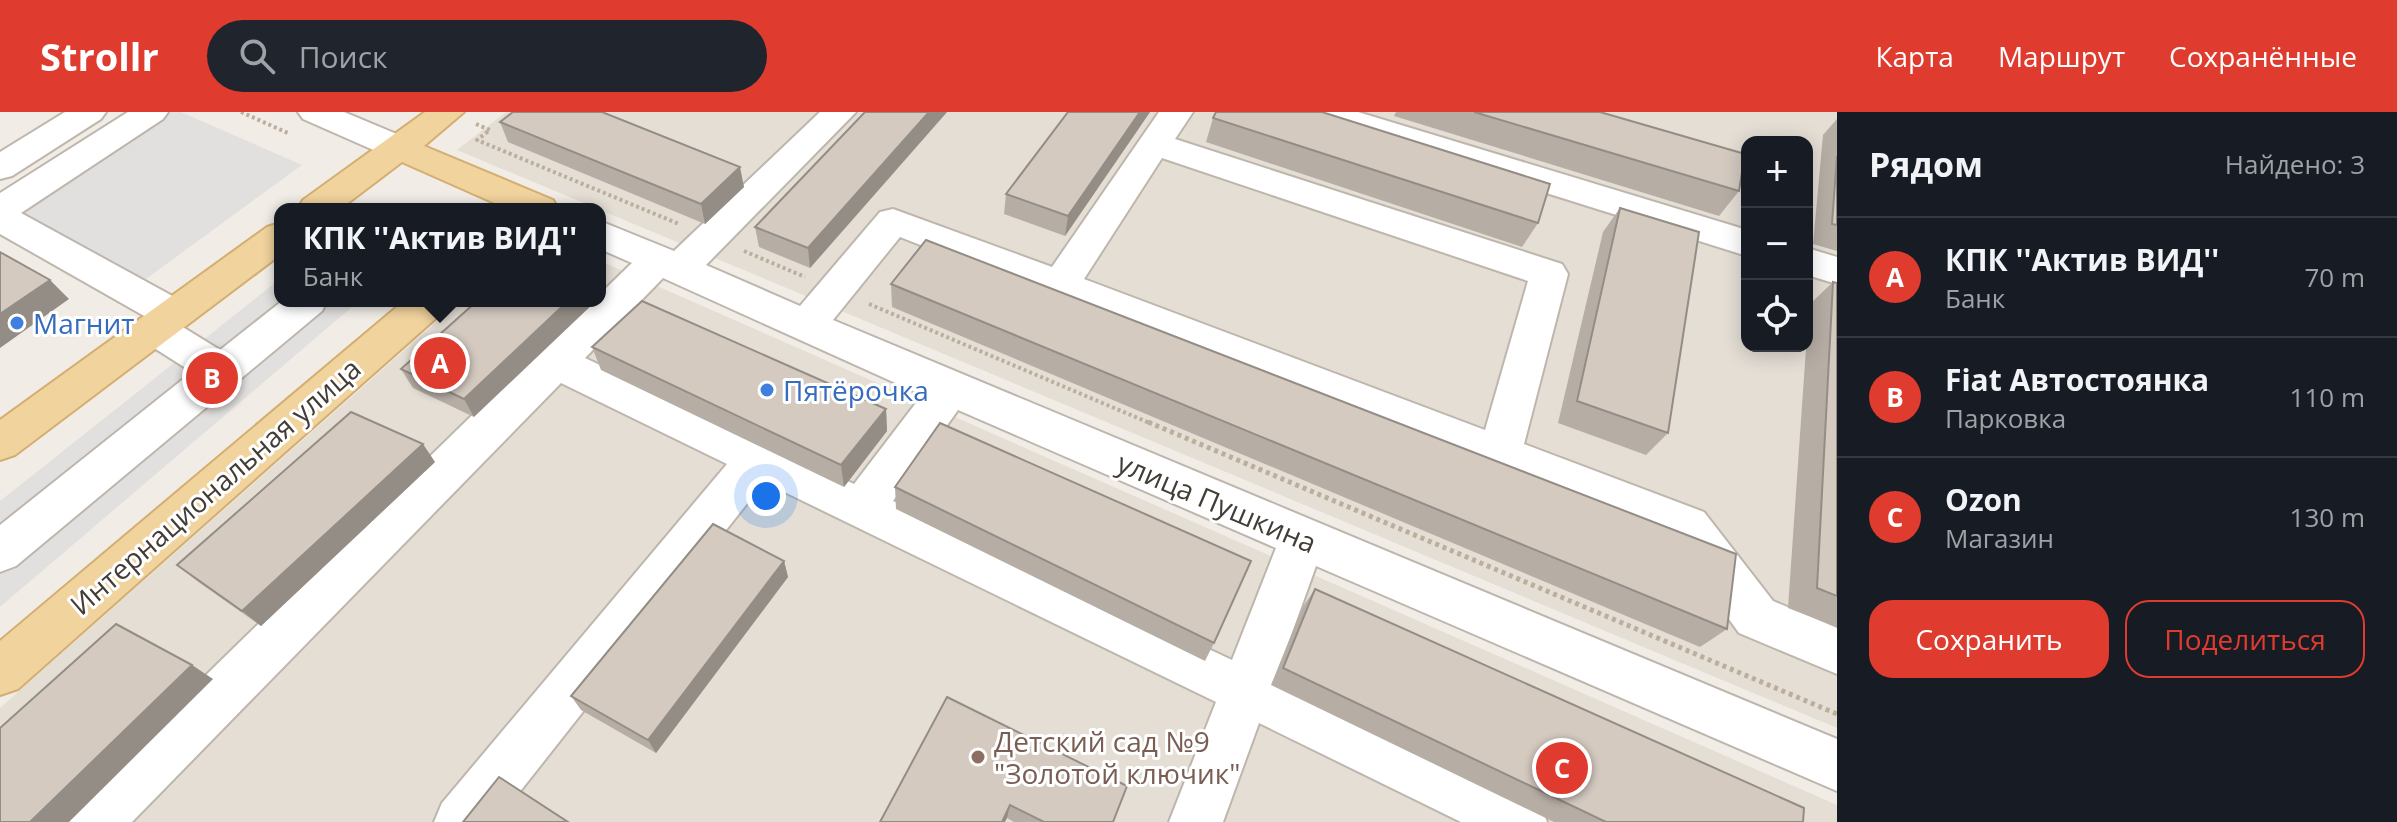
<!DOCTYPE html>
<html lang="ru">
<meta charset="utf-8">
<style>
:root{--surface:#171b24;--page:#20242c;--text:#f1f3f6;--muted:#9ea1a6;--line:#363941;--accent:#df3b2f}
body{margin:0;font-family:"Open Sans",sans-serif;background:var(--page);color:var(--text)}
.controls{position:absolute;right:24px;top:24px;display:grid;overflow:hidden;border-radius:16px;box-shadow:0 4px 20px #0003}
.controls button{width:72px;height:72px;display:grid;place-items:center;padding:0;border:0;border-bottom:2px solid var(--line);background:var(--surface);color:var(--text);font:40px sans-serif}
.you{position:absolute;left:766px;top:384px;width:28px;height:28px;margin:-20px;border:6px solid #fff;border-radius:50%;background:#1a73e8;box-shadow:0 0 0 12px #1a73e833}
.badge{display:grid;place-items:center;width:52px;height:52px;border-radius:50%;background:var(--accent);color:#fff;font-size:26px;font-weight:700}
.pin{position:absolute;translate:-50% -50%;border:4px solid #fff;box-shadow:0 2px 8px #0006}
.popup{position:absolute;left:274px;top:91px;width:332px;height:104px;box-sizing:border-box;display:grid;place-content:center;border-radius:16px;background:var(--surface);filter:drop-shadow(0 2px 6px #0005);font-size:26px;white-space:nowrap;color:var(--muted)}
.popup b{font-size:30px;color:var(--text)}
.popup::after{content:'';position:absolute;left:50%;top:100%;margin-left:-16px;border:16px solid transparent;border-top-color:var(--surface)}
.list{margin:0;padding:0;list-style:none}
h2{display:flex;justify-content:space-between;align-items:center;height:104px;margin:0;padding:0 32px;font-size:34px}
h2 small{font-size:26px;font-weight:400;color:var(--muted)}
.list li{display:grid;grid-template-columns:52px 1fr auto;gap:24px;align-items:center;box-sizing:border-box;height:120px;padding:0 32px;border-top:2px solid var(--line)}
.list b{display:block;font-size:30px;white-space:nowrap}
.list p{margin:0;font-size:26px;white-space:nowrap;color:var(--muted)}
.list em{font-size:26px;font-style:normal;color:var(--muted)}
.actions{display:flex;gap:16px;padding:24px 32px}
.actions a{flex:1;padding:18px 0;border:2px solid var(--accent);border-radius:24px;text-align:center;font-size:28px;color:var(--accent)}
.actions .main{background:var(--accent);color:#fff}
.icon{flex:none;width:44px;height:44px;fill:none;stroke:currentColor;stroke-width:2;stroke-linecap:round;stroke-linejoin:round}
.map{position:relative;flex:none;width:1837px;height:710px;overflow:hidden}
header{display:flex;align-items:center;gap:48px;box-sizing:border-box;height:112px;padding:0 40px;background:var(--accent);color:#fff}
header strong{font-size:38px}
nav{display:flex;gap:44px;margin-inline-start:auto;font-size:28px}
.search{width:560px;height:72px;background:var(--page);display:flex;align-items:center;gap:20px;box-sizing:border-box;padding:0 28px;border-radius:44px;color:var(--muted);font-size:30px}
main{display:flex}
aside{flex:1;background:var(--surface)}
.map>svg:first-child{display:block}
.residential{fill:#e4ded5;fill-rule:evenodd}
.parking{fill:#e2e0de}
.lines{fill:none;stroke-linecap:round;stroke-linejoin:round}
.minor-casing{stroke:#beb6ad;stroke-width:4}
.major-casing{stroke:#d4ae71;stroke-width:4}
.path-far1{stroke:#bbae9d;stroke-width:4;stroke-dasharray:3 3;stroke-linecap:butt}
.path{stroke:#bbae9d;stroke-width:5;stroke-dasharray:4 4;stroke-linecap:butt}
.minor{fill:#fff;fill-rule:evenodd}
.major{fill:#f1d39e;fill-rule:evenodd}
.wall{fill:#b6aea5}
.shaded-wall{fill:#948d86}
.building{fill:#d4cac0;stroke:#948d86;stroke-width:2}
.shop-dot{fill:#3f7fe0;stroke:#fff;stroke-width:3}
.education-dot{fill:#8d6e63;stroke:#fff;stroke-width:3}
.labels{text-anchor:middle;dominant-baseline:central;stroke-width:6;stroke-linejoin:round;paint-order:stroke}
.shop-label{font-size:28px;fill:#366cbe;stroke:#fff;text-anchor:start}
.street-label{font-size:28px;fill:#423d36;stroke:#fff}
.education-label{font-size:28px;fill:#785e54;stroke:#fff;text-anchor:start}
</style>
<header>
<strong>Strollr</strong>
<div class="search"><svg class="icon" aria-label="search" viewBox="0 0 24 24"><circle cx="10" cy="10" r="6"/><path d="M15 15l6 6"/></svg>Поиск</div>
<nav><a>Карта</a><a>Маршрут</a><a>Сохранённые</a></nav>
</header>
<main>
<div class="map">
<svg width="1837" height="710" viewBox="0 0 1837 710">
<rect width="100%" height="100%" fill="#f1ede6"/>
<g class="residential">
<path d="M506,0H1837V616L457,38ZM1747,30H1807V234H1747Z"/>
<path d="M600,149L1837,693V710H0V596L460,189H600Z"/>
</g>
<g class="parking">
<path d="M136,0H181L302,53L120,186L0,125V86Z"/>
<path d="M280,167V189H359L0,495V389Z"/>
</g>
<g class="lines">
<defs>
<g id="minor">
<path d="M65,0H106L101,7L12,64L0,67V40Z"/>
<path d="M128,0H168L163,7L21,101L187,192L193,202L187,212L181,214L220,238L282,189H327L322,199L16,454L0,460V413L192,260L140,227L134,217L140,207L146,205L0,122V81Z"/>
<path d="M298,0H344L411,28L416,36L411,44L399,47L387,44L303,7Z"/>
<path d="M820,0H856L706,153L800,194L880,100L893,97L1052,155L1159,0H1193L1175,27L1562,152L1568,162L1524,332L1704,400L1773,489L1837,516V562L1739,521L1672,428L900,125L833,208L1837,627V679L1316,454L1275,568L1539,691L1547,710H1461L1259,611L1223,710H1169L1216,590L764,370L496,710H434L442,691L727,352L561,271L132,710H67L75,691L539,238L593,189H600V182L632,151L600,137V109L674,139ZM1162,46L1528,169L1485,318L1084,167ZM663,166L922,283L854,372L585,246ZM958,298L1276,436L1232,548L893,389Z"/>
<path d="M1305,0H1358L1747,118V144L1310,7Z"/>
<path d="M1807,136L1837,145V172L1807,163Z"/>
</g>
<g id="major">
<path d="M425,0H464L424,34L553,88L558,97H508L402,50L340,97H298L303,88Z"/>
<path d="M280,111V143L15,343L0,348V308L267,115Z"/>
<path d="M404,189H449L444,199L18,577L0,583V529Z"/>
</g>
</defs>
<use href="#minor" class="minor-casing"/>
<use href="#major" class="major-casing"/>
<g class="path-far1">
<path d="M241,0L290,22"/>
<path d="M476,12L490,18L477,28L679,112"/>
<path d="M744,139L805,165"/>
<path d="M869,192L1152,312"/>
</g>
<path class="path" d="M1148,310L1837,602"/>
<use href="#minor" class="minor"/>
<use href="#major" class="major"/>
</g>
<g class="wall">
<path d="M865,0H947L810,156L759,135L755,115Z"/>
<path d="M1068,0H1150L1065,124L1004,102L1006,82Z"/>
<path d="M1396,0H1600L1739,79L1719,104L1394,4Z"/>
<path d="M1213,6L1538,111L1522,135L1206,30Z"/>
<path d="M1837,7V139L1813,132L1823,23Z"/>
<path d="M500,10L744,75L705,112L508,30Z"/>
<path d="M1620,96L1668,321L1646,343L1558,311L1603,120Z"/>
<path d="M1833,170L1837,171V515L1788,496L1809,193Z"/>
<path d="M891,172L1727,517L1700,535L892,195Z"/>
<path d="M477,189L474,305L413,276L401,257Z"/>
<path d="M592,235L886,297L887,319L844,375L601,258Z"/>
<path d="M435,350L261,514L197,469L177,453Z"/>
<path d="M895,375L1214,531L1205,549L896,397Z"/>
<path d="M784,449L788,465L656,641L581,598L571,584Z"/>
<path d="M1315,477L1803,710H1554L1271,573L1302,496Z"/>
<path d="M947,585L1113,710H1014L1007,706Z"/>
</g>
<g class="shaded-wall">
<path d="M929,0H947L810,156L808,136Z"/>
<path d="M1140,0H1150L1065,124L1068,104Z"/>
<path d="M740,55L744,75L705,112L701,92Z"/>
<path d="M50,168L69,187L0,236V202Z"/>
<path d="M568,189H596L474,305L464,287Z"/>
<path d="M886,297L887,319L844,375L841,353Z"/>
<path d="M423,332L435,350L261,514L242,499Z"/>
<path d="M784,449L788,465L656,641L648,628Z"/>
<path d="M192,553L213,567L69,710H30Z"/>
<path d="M1010,693L1007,706L1005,710H1002Z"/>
</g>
<g class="building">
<path d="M513,0H602L740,55L701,92L500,10Z"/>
<path d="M865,0H929L808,136L755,115Z"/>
<path d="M1068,0H1140L1068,104L1006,82Z"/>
<path d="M1216,0H1322L1550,72L1538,111L1213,6Z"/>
<path d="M1474,0H1600L1745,42L1739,79Z"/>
<path d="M1837,44V113L1832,112Z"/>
<path d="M1620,96L1699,120L1668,321L1577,289Z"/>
<path d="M926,128L1736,442L1727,517L891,172Z"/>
<path d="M0,140L50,168L0,202Z"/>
<path d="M1833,170L1837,171V484L1817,476Z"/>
<path d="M477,189H568L464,287L401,257Z"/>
<path d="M642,189L886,297L841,353L592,235Z"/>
<path d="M351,300L423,332L242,499L177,453Z"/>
<path d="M940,311L1251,449L1214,531L895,375Z"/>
<path d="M713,412L784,449L648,628L571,584Z"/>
<path d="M1315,477L1804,696L1803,710H1606L1283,556Z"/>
<path d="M116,512L192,553L30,710H0V616Z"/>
<path d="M947,585L1127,674L1113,710H1044L1010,693L1002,710H880Z"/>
<path d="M499,665L568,710H463Z"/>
</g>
<g class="shop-dot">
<circle cx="17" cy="211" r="8"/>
<circle cx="767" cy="278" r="8"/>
</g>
<circle class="education-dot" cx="978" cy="645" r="8"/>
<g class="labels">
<g class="shop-label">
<text x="33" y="211">Магнит</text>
<text x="783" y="278">Пятёрочка</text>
</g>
<g class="street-label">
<text transform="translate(215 374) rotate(-41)">Интернациональная улица</text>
<text transform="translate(1217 390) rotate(23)">улица Пушкина</text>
</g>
<g class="education-label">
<text x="994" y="629">Детский сад №9<tspan x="994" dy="32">"Золотой ключик"</tspan></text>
</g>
</g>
</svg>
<div class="controls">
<button>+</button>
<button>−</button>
<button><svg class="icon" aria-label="locate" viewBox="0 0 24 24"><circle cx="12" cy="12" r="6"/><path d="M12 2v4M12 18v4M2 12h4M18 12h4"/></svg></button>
</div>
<div class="you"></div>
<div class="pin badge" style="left:440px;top:251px">A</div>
<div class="popup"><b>КПК ''Актив ВИД''</b>Банк</div>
<div class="pin badge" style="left:212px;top:266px">B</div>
<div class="pin badge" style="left:1562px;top:656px">C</div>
</div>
<aside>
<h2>Рядом<small>Найдено: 3</small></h2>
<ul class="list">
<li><span class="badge">A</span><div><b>КПК ''Актив ВИД''</b><p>Банк</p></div><em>70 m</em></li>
<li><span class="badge">B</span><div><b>Fiat Автостоянка</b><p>Парковка</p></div><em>110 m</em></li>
<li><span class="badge">C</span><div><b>Ozon</b><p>Магазин</p></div><em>130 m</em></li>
</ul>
<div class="actions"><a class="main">Сохранить</a><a>Поделиться</a></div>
</aside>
</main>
